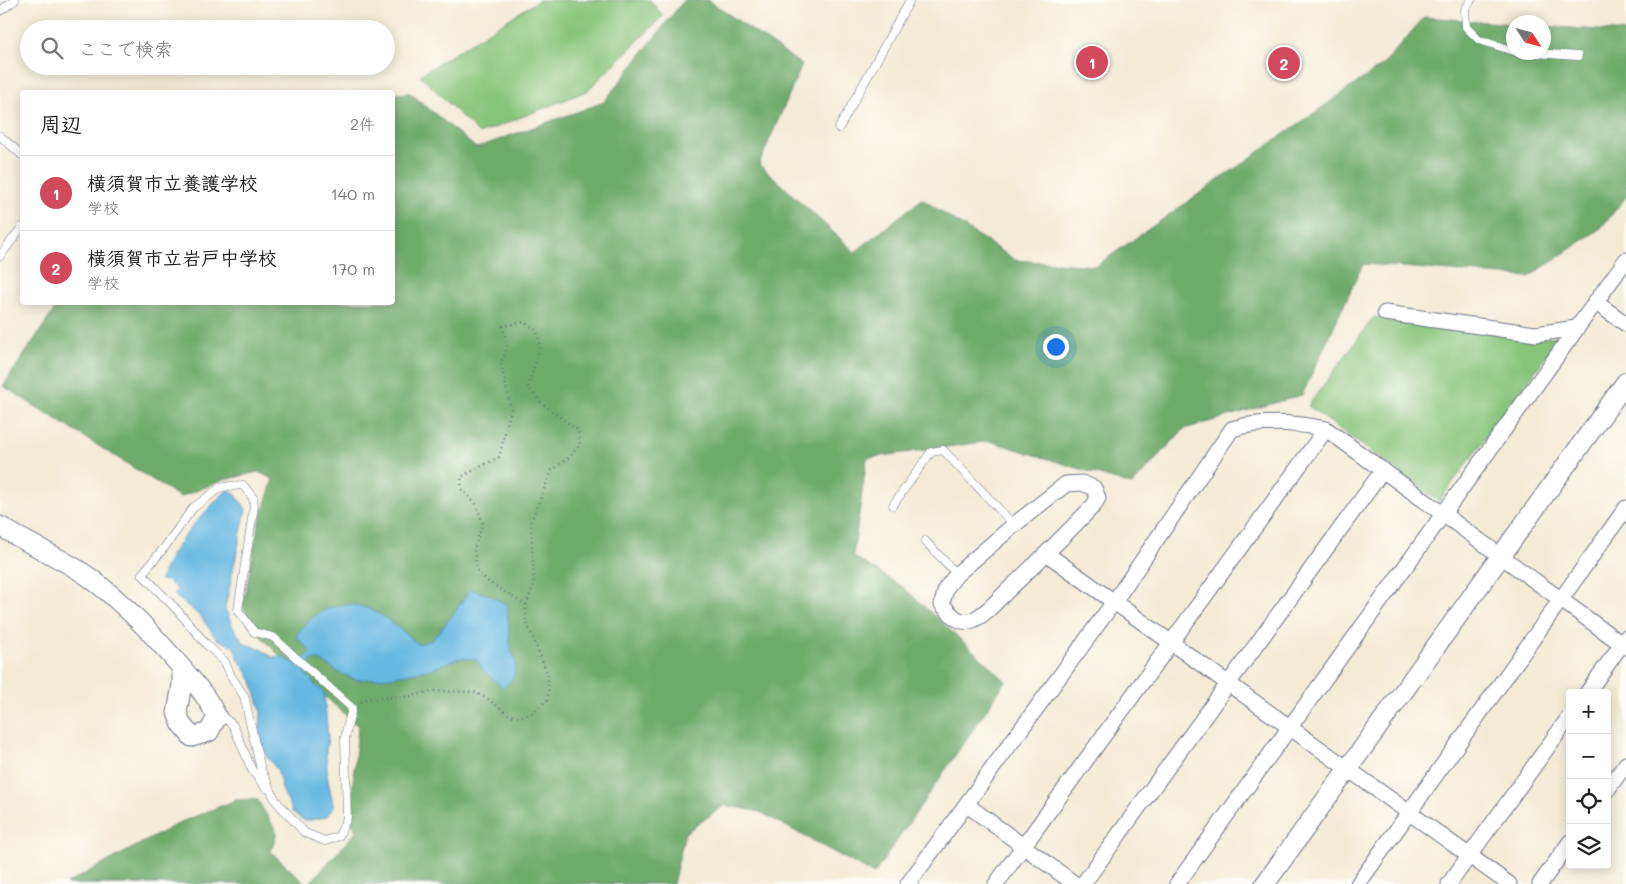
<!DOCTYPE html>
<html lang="ja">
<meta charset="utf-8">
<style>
:root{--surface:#fff;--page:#f6f6f6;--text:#202124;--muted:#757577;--line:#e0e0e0;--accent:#d1495b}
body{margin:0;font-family:Mali,"Klee One",sans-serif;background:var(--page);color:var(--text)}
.controls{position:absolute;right:15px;bottom:15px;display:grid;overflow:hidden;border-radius:5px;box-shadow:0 2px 12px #0003}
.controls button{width:45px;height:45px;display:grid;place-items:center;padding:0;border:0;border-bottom:1px solid var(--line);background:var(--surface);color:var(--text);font:25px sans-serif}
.compass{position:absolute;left:1506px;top:15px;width:45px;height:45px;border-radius:50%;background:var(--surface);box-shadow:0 2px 12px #0003;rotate:126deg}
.you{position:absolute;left:1055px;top:346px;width:18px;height:18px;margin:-12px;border:4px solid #fff;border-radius:50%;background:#1a73e8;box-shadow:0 0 0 8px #1a73e833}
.badge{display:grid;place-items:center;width:32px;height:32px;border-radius:50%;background:var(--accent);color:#fff;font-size:16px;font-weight:700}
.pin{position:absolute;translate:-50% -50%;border:2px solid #fff;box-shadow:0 1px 5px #0006}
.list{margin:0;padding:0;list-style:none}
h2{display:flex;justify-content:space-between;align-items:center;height:65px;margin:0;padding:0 20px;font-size:21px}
h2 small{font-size:16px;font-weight:400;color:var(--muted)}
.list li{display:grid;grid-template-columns:32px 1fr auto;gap:15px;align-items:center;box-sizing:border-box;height:75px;padding:0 20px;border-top:1px solid var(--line)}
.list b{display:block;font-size:19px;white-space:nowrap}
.list p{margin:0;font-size:16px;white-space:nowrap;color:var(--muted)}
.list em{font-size:16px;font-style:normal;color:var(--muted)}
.icon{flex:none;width:28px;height:28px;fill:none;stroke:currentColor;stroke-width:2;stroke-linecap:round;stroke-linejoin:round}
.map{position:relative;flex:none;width:1626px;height:884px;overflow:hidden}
.search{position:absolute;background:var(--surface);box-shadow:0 2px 12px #0003;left:20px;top:20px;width:375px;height:55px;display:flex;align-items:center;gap:12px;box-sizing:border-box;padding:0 18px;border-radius:28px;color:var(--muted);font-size:19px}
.panel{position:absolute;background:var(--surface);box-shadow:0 2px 12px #0003;left:20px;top:90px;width:375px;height:215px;border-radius:5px}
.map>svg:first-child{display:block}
.green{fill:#88c47a;stroke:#527a6c}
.forest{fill:#6eaa6a;stroke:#446c64}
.water{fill:#66b8e2;stroke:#4074a0}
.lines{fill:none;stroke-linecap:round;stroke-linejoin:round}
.service-casing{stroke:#677188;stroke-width:9}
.minor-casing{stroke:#677188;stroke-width:17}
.tertiary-casing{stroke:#677188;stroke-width:21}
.path{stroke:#677188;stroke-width:2.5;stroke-dasharray:1 4;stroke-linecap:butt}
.service{stroke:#fff;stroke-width:8}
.minor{stroke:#fff;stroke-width:15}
.tertiary{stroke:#fff;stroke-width:19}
</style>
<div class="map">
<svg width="1626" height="884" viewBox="0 0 1626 884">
<rect width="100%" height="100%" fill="#fdfcf7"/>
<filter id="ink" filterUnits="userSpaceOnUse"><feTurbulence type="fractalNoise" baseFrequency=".02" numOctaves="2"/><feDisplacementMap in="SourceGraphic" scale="10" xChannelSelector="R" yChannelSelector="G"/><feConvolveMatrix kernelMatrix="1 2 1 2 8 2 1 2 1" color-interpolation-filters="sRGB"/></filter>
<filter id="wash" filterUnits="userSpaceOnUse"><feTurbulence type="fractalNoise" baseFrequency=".0096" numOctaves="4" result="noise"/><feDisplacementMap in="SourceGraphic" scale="20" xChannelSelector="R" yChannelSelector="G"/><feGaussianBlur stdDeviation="1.12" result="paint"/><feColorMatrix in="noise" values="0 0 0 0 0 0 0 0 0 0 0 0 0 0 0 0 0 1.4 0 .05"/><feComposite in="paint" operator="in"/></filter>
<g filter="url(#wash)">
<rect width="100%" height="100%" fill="#f4ebd5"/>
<g class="green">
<path d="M539,0H650L663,16L587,91L479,134L420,75Z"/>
<path d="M1374,317L1541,338L1561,336L1439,501L1308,406Z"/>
</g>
<g class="forest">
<path d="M684,0H708L802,65L759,164L855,252L922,199L1015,260L1096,266L1384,64L1424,17L1513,24L1514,52H1544V26L1626,32V197L1601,228L1529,277L1363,264L1302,395L1184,429L1132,485L990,441L867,458L853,556L904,588L1006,681L874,874L760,812L725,805L685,833L673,884H309L356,832L350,815L358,726L280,656L256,631L243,607L258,527L273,479L258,472L224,480L180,497L3,386L59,303L392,302L393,94L410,93L476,148L604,102Z"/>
<path d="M257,799L277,832L271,852L306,884H66L181,822L236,800Z"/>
</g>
<path class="water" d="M228,489L235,494L246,509L225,608L234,629L245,644L261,649L272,657L280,656L298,665L311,652L296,636C304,624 312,617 325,610C362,592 391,622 418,644L431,641L453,615L470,589L492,596L507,605L510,645L516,663L514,677L503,688L484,671L476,659L459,658L432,669L390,677L356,680L338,672L320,660H311L304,672L316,686L324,692L328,737L326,753L328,781L334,807L326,817L305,821L293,813L282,789L278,771L263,751L260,732L261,711L251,679L238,658L234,647L217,639L201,617L174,595L177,589L168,581L160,580C172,544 202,515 228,489Z"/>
</g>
<g filter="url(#ink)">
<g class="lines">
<defs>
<g id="service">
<path d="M1471,0L1465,10L1466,27L1479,40L1514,51"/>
<path d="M0,11L15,0"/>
<path d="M1521,52L1578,56"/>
<path d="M839,128L910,0"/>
<path d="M0,136L22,155"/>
<path d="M0,256L22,227"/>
<path d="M243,485L253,498L254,506L238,610L254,632L273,637L352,708L345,737L347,818L339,836L325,841L305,833L276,801L261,770L244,696L231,676L225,662L206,644L177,610L142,574L164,548L193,508L221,487Z"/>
<path d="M893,505L931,452L943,450L1014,525"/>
<path d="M925,541L957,574"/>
<path d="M218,713L233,725L252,770L266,788"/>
</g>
<g id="minor">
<path d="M1595,302L1626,324"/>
<path d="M1385,313L1536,334L1576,328"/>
<path d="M1082,483L1094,488L1098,498L1094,505C1065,535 1036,564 1006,592C996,602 983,617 970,621C957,624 949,612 942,604L946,588L957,574L1014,525L1066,484Z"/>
<path d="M1047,554L1509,884"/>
<path d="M1587,693L1626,638"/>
<path d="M1607,790L1626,764"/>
<path d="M967,805L1075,884"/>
<path d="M908,884L1114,602L1232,429C1262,420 1296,423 1326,429L1626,647"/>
<path d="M996,884L1326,429"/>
<path d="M1083,884L1383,470"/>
<path d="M1177,884L1626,260"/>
<path d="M1358,884L1626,508"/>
<path d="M1449,884L1570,716"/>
<path d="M1540,884L1570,842"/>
</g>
<g id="tertiary">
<path d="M0,526C29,545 61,557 89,577C124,603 154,635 182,668C196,685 207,696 217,717L209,732L192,737L182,725L177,713L182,684V669"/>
<path d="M1265,884L1626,382"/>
</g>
</defs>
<use href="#service" class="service-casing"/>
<use href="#minor" class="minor-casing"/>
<use href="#tertiary" class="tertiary-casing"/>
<path class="path" d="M361,702L365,699L411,696L432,691L474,692L488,699L509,715L519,717L532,713L548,699V675L526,621V605L534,584L531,521L552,470L571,456L580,444L578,430L542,404L528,387L540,347L537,331L524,322L503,326L507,347L501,364L511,409L499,457L461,477L462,489L476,504L483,523L474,549L477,570L487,581L526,605"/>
<use href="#service" class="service"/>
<use href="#minor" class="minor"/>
<use href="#tertiary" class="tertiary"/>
</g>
</g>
</svg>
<div class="controls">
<button>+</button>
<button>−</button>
<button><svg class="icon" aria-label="locate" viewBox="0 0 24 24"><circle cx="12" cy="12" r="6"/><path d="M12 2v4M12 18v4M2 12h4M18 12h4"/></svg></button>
<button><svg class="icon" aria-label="layers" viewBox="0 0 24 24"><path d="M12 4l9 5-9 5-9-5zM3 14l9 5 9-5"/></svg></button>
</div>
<svg class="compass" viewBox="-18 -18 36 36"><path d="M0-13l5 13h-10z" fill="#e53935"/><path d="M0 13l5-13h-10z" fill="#757577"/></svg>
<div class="you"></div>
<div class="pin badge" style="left:1092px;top:62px">1</div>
<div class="pin badge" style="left:1284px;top:63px">2</div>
<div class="search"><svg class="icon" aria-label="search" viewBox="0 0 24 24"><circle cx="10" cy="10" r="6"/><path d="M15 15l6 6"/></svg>ここで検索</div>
<section class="panel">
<h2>周辺<small>2件</small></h2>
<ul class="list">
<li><span class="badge">1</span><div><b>横須賀市立養護学校</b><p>学校</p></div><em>140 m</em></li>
<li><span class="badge">2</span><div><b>横須賀市立岩戸中学校</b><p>学校</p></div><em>170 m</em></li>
</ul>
</section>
</div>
